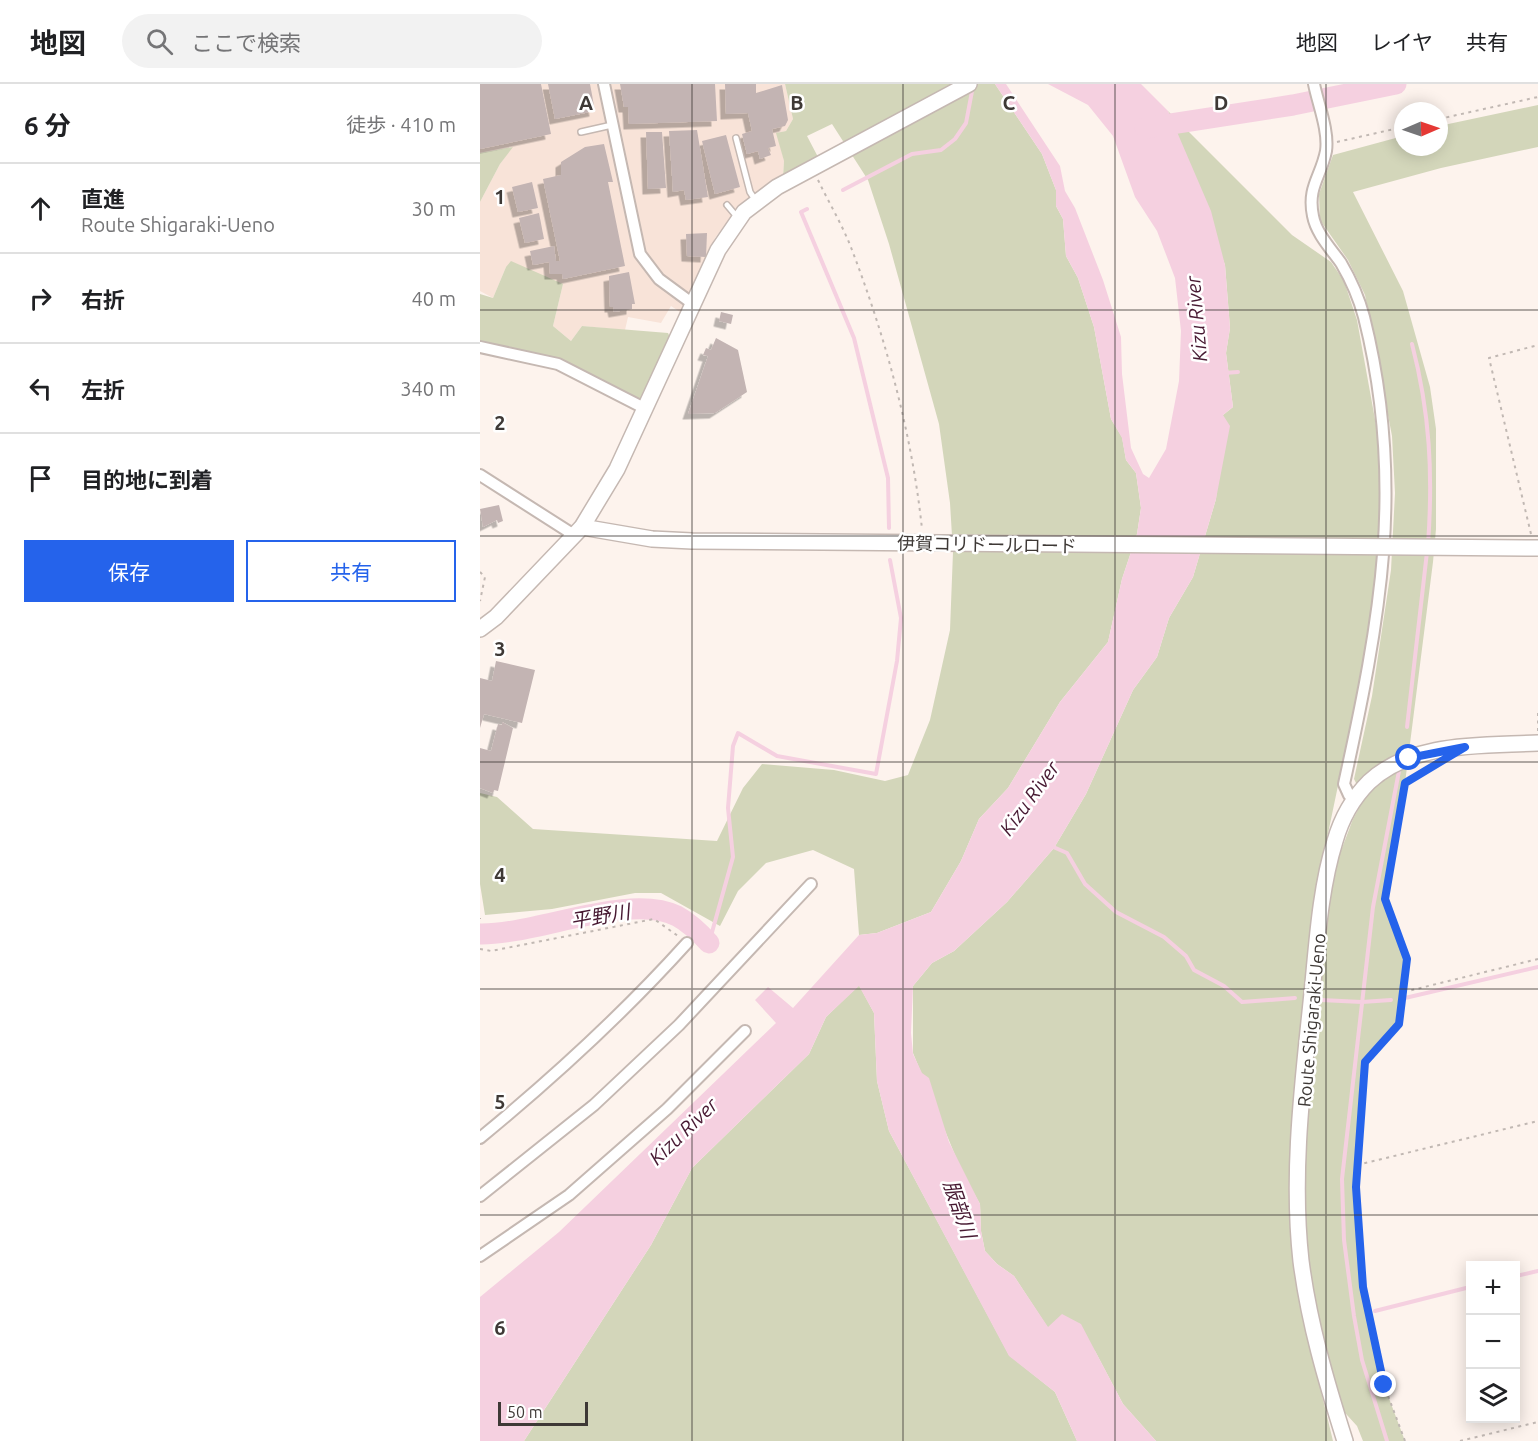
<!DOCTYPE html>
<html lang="ja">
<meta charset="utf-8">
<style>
:root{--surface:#fff;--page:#f2f2f2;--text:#202124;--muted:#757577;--line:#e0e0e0;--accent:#2563eb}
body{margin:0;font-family:Ubuntu,"Noto Sans JP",sans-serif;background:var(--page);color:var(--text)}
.controls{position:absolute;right:18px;bottom:18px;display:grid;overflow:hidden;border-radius:0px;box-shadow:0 3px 15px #0003}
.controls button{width:54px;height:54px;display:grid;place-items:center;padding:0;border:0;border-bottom:2px solid var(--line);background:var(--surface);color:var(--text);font:30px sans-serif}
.compass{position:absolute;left:914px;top:18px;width:54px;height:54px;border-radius:50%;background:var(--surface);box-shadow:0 3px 15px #0003;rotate:88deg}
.scale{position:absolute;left:18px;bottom:15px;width:90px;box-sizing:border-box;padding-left:6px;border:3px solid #3e3936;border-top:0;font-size:16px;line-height:21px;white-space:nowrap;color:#3e3936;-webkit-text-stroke:4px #fff;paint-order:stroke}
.stop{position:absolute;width:18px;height:18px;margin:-14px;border:4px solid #2563eb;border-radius:50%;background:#fff}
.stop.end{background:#2563eb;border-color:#fff;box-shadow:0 2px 6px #0008}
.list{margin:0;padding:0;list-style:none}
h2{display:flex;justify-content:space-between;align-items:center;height:78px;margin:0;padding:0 24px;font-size:26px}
h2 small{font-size:20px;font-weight:400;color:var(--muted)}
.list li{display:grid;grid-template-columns:39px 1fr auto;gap:18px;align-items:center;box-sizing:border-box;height:90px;padding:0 24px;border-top:2px solid var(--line)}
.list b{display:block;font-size:22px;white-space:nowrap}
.list p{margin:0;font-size:20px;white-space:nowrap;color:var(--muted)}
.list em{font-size:20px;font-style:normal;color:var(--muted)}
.actions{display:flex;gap:12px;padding:18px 24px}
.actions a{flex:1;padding:14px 0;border:2px solid var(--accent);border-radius:0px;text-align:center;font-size:21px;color:var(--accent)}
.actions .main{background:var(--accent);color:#fff}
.icon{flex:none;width:33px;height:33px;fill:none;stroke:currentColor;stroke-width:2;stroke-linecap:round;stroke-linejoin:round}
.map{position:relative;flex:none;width:1058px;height:1357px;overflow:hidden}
header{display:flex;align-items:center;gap:36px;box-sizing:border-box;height:84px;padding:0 30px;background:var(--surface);border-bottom:2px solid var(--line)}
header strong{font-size:28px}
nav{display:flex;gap:33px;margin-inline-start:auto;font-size:21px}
.search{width:420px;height:54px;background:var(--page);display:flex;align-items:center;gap:15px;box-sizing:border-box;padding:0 21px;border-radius:33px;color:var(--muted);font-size:22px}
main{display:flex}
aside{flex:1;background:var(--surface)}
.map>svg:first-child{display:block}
.built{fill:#f8e3d8}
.green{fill:#d3d6ba}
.water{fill:#f5d0e0}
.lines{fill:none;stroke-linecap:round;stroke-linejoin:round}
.stream{stroke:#f5d0e0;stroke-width:4}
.river{stroke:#f5d0e0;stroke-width:21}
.building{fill:#c3b4b3;filter:url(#shadow)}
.lane-casing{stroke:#c5b8b2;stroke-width:8}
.street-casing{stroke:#c5b8b2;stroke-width:14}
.secondary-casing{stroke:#c5b8b2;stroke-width:18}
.path{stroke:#c1b8b3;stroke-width:2;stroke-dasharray:3 4.5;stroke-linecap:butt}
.lane{stroke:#fff;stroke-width:5}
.street{stroke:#fff;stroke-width:10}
.secondary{stroke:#fff;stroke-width:15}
.secondary-bridge-casing{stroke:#c5b8b2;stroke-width:18;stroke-linecap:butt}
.secondary-bridge{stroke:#fff;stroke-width:15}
.route{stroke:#2563eb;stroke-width:8}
.grid{fill:none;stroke:#3e3936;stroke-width:1.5;stroke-opacity:0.55}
.labels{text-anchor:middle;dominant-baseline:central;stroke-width:5;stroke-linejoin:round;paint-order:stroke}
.street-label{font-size:18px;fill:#3e3936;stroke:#fff}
.water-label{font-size:20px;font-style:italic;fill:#471932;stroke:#fff}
.grid-label{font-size:20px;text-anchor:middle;font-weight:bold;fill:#3e3936;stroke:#fff;stroke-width:5;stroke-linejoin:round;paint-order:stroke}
</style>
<header>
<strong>地図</strong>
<div class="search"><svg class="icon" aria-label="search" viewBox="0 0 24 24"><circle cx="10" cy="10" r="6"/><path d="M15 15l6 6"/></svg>ここで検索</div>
<nav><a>地図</a><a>レイヤ</a><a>共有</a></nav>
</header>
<main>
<aside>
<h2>6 分<small>徒歩 · 410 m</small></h2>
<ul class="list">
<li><svg class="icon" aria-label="ahead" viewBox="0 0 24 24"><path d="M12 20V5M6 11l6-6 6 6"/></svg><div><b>直進</b><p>Route Shigaraki-Ueno</p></div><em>30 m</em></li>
<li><svg class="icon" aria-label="right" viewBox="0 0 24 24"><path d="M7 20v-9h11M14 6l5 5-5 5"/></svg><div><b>右折</b></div><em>40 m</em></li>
<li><svg class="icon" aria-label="left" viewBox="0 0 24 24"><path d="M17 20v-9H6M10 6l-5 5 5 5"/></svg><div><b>左折</b></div><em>340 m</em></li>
<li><svg class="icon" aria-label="arrive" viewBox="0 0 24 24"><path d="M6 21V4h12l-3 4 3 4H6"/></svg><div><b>目的地に到着</b></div></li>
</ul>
<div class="actions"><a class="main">保存</a><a>共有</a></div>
</aside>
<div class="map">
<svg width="1058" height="1357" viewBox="0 0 1058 1357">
<defs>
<filter id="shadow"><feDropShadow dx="-5.5" dy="5.5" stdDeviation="0" flood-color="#0004"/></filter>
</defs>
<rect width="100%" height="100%" fill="#fdf3ed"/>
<path class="built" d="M0,0H305L313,35L306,47L297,49L304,77L303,93L258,125L244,142L235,154L203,230L191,222L181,239L148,233L145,246L102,242L91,257L73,242L83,200L26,183L13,214L0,207V118L20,80L32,63L0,69Z"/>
<g class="green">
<path d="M305,0H515L562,70L576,106V122L583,135L586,172L598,194L614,243L631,335L642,353L646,376L656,389L661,424L657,450L642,495L628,558L580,618L528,704L499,735L481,777L451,828L397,849L379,851L374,785L333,766L286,779L258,807L240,842L181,809H155L72,825L5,831L0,800V709L17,713L53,745L237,757L263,704L282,680L354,686L405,697L428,691L450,636L470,546L473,468L470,419L459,340L409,160L388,96L352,40L327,52L338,73L303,93L304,77L296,49L306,47L313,35Z"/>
<path d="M1058,21V63L961,84L873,108L923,207L950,303L956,345V445L953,478L925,699L905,815L927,875L919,941L885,978L876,1103L880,1173L888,1232L904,1301L925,1357H883L877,1342L857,1320L832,1217L825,1151V1062L835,932L848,824L856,780L873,735L884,715L874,695L892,612L911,486L915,409L912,352L885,211L868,176L840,136L839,110L853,71L923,52V63H959V42Z"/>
<path d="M688,27L812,151L851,178L864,197L877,236L900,363L902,422L897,493L885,572L845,764L832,841L818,1005L822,1229L853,1357H676L643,1320L615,1267L568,1244L534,1192L517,1180L505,1167L501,1147L500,1120L482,1088L433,969V902L452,879L474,867L527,818L574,764L606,710L653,606L677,573L689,534L713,493L736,415L743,331L753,323L746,269L750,244L745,181Z"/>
<path d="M33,63L20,80L0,118V69Z"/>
<path d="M31,177L83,200L73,242L91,257L102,242L188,249L192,257L166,315L158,317L128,300L0,260V210L13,214L26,183Z"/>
<path d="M379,901L394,929L397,997L409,1047L529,1271L575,1308L597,1357H44L171,1161L212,1084L329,970L346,933Z"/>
</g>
<path class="water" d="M515,0H526L580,82L585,107L595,124L623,196L641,253L642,290L651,364L663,390L669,394L686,365L699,297L701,247L695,194L677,147L655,113L633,52L608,21L568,0H661L688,27L731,127L745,181L750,244L746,269L753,323L743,331L750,342L736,415L713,493L689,534L677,573L653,606L606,710L574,764L527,818L474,867L452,879L433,902L431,949L433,970L442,989L449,994L469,1058L500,1120L501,1147L505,1167L517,1180L534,1192L568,1243L582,1230L601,1240L643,1320L676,1357H597L575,1308L529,1272L409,1047L397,997L394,929L379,902L346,933L329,970L212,1084L171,1161L44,1357H0V1213L79,1148L296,939L275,916L288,903L313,924L379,851L397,849L451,828L481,777L499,735L528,704L580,618L628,558L642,495L657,450L661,424L656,389L646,376L642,354L631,335L614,243L598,194L586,172L583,135L576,122V106L562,70Z"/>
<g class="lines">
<g class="stream">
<path d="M363,106L432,70L461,66L475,55L486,39L493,2"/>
<path d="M327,125L321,128L374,254L408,394L409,444"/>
<path d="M932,260C950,329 953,390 948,461"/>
<path d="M744,289L758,288"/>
<path d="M927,643L947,468"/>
<path d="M571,762L587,769L605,800L636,828L684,853L706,872L714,886L744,902L762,918L815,914"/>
<path d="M229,859L253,773L248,724L253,662L258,649L297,672L396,690L417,577L421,534L410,476"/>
<path d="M925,914L1058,883"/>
<path d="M841,916L882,918L911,916"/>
<path d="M1036,1192L1058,1187"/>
<path d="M895,1227L990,1203"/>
<path d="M907,1357L882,1276L874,1232L864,1156L862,1095L893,823L919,687"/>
</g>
<g class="river">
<path d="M665,44L813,21L916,0"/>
<path d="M0,850C56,851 149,808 197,832C210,839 220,849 229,859"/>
</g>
</g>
<g class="building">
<path d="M0,0H61L71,50L0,65Z"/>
<path d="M68,0H110L115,27L75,35Z"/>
<path d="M140,0H235L237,37L149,40L148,23H144Z"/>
<path d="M245,0H276V9L302,1L308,36L305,42L292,45L296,62L288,64L291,71L280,75L278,67L267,70L262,50L272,47L268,29L246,30Z"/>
<path d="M217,46L228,113L206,116L204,106L193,108L189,47Z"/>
<path d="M166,48H182L186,104L168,105Z"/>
<path d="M246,51L260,103L235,110L222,57Z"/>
<path d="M124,60L133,98H128L145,182L83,195L82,190H70L69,178L53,181L50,167L74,162L76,177H80L63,95L81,91V78L105,63Z"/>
<path d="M52,98L58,124L38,128L32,103Z"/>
<path d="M59,129L64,155L45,159L39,134Z"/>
<path d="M227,149L226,173L207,172L206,150Z"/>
<path d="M149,188L155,220H152V225L134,228L133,223H130L129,192Z"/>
<path d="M241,228L253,231L251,240L239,237Z"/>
<path d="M236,254L258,266L267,308L235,329L208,330L228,272L223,271L226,264L231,266Z"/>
<path d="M19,421L23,437L18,439L17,436L3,443L0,425Z"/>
<path d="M16,577L55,586L42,639L4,630L0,644V594L12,597Z"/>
<path d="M22,638L33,644L18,707L14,706L13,709L0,704V664L11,667L18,640L22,641Z"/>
</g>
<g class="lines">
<defs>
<g id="lane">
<path d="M101,48L132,41"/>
<path d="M256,54L270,108L276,117"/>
<path d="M247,121L258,134"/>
</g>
<g id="street">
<path d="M124,0L160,170L179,195L213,220"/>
<path d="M834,0C838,20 849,47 846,67C841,93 827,103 833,132C836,149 851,165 861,179C871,196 879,214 884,233C926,400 900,536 864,700L869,711L875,716"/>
<path d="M0,263L78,280L166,325"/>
<path d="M0,391L94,451"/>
<path d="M0,1054C73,994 143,930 207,859"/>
<path d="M0,1112L114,1021L199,941L331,800"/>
<path d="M0,1172L89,1111L187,1025L265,947"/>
</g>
<g id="secondary">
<path d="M102,443L172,455L212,457L462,459"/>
<path d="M0,545L16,533L102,443L137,385L238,166L264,128L297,103L489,0"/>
<path d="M865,1357C846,1297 829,1239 821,1177C811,1088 823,997 832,909C837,859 840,805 855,757C861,736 873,714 889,698C933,657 1002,662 1058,659"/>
</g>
</defs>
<use href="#lane" class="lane-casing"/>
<use href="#street" class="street-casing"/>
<use href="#secondary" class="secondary-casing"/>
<g class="path">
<path d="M959,35L1058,13"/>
<path d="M857,58L923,43"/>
<path d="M338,96C349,119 363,142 372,166C406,255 432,350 442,445"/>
<path d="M1051,450L1009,274L1058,261"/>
<path d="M0,488L5,493L0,517"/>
<path d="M1058,647V626"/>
<path d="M0,834V835"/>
<path d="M0,865L11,867L174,835L198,852"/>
<path d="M924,908L1058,875"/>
<path d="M877,1081L1058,1037"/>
<path d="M925,1357L904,1301L888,1232L880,1173L876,1103L885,978L919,941L927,875L905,815L925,699L954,682"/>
<path d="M980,1357L1058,1338"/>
</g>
<use href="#lane" class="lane"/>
<use href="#street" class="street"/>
<use href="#secondary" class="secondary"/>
<defs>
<path id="secondary-bridge" d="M462,459L1058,464"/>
</defs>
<use href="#secondary-bridge" class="secondary-bridge-casing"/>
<use href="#secondary-bridge" class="secondary-bridge"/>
</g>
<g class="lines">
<path class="route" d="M904,1301L883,1203L876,1103L885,978L919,940L927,875L905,815L925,699L985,663L929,674"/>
</g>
<path class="grid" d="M212,0V1357M423,0V1357M635,0V1357M846,0V1357M0,226H1058M0,452H1058M0,678H1058M0,905H1058M0,1131H1058"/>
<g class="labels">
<g class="street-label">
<text transform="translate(507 460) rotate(1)">伊賀コリドールロード</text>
<text transform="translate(831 936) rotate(-85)">Route Shigaraki-Ueno</text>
</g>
<g class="water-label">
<text transform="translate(716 235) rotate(-95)">Kizu River</text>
<text transform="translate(549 714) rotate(-54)">Kizu River</text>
<text transform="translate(120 832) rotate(-10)">平野川</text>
<text transform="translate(203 1047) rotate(-44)">Kizu River</text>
<text transform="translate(480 1125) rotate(71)">服部川</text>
</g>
</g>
<g class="grid-label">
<text x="106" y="26">A</text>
<text x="317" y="26">B</text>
<text x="529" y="26">C</text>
<text x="741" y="26">D</text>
<text x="20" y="120">1</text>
<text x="20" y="346">2</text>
<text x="20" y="572">3</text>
<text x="20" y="798">4</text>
<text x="20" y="1025">5</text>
<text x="20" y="1251">6</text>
</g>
</svg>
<div class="controls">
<button>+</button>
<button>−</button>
<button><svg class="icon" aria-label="layers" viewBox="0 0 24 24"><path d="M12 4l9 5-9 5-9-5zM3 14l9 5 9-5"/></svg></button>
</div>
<svg class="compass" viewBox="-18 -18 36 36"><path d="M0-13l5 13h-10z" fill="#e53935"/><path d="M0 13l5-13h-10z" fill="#757577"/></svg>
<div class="scale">50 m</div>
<div class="stop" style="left:929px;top:674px"></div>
<div class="stop end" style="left:904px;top:1301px"></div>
</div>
</main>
